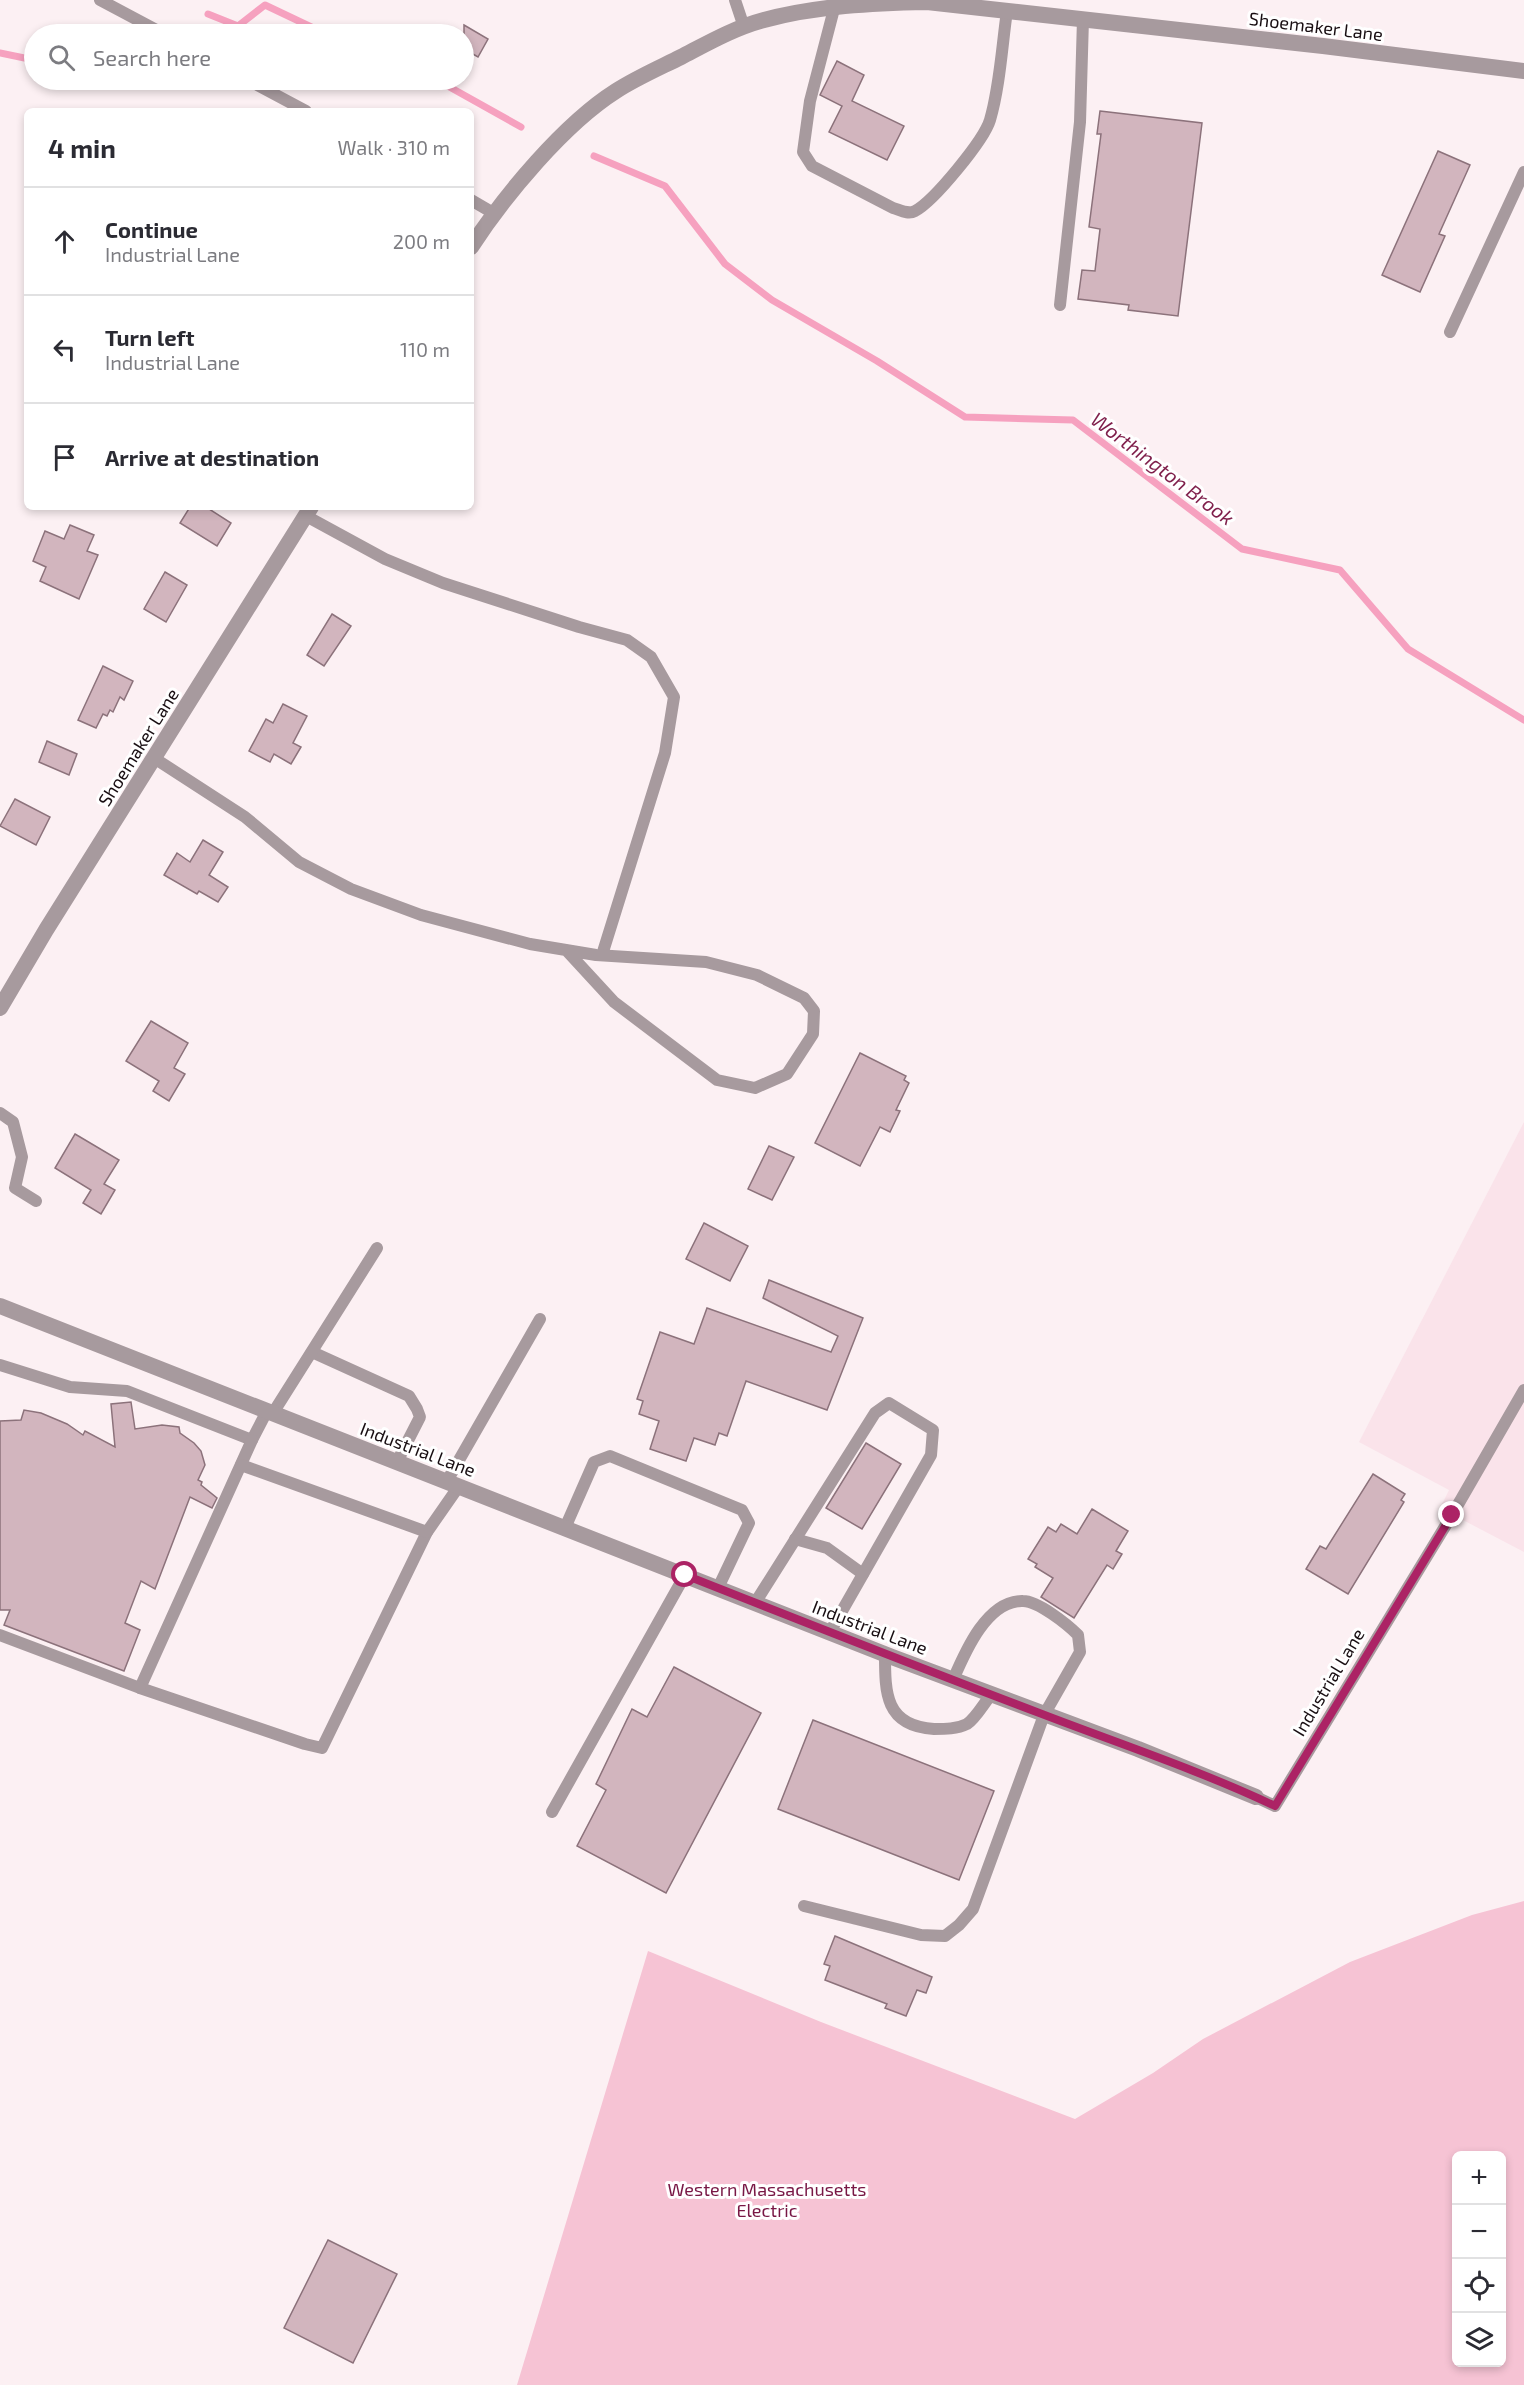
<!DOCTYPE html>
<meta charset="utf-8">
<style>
:root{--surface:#fff;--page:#f2f2f3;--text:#2b2b33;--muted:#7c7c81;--line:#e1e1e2}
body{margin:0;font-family:"Exo 2",sans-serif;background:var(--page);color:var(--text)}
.controls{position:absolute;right:18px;bottom:18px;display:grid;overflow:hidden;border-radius:9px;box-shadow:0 3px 9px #0003}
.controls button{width:54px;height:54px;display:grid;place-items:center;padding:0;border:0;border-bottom:2px solid var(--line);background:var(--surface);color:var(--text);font:30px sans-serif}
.stop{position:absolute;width:18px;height:18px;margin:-14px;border:4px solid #ac2365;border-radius:50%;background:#fff}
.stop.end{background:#ac2365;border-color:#fff;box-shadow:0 2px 6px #0008}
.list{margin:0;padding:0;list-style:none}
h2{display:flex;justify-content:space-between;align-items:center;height:78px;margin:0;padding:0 24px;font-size:26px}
h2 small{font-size:20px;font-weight:400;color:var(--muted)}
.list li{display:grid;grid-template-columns:39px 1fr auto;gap:18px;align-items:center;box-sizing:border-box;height:108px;padding:0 24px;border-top:2px solid var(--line)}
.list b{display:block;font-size:22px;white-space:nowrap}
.list p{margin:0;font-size:20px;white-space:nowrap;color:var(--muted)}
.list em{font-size:20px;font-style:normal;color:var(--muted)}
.icon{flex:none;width:33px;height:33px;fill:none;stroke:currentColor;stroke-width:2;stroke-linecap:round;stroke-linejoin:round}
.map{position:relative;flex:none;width:1524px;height:2385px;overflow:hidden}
.search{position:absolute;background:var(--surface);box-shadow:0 3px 9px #0003;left:24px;top:24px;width:450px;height:66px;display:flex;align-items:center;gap:15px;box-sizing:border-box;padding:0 21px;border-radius:33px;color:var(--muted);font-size:22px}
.panel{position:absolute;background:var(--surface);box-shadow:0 3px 9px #0003;left:24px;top:108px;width:450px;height:402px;border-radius:9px}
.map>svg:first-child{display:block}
.built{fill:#fae3ea}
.green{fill:#f6c3d4;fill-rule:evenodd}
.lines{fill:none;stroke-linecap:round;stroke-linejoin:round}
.stream{stroke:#f6a1bf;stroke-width:7}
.building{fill:#d2b5be;stroke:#8c727b;stroke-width:1.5}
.service{stroke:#a79a9e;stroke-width:12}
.minor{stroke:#a79a9e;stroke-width:16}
.tertiary{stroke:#a79a9e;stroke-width:16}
.route{stroke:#ac2365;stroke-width:8}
.labels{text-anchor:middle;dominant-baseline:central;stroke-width:6;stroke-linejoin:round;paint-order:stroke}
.street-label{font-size:18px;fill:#180e12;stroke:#fff}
.park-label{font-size:18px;fill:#781745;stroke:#fff}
.water-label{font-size:20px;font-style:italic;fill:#7f1f4b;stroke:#fff}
</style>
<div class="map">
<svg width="1524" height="2385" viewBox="0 0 1524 2385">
<rect width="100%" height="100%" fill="#fcf0f3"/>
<path class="built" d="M1524,1122V1552L1440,1508L1449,1490L1359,1442Z"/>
<path class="green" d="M1524,1901V2385H517L648,1951L821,2022L1075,2119L1153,2073L1203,2039L1350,1962L1472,1915ZM1456,2156H1502V2362H1456Z"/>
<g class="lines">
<g class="stream">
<path d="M208,14L238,26L265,5L326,34"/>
<path d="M0,53L34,60"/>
<path d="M417,80L421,82L437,80L521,127"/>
<path d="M594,156L665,186L725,264L772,300L877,361L965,417L1073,420L1242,549L1340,570L1408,649L1524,720"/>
</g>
</g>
<g class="building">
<path d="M464,25L488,39L478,57L464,49Z"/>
<path d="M837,61L864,75L852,101L904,126L887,160L829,132L842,106L820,95Z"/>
<path d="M1100,111L1202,123L1178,316L1128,310L1129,305L1078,299L1082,270L1095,271L1100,229L1089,227L1101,134H1097Z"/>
<path d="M1438,151L1470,165L1439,234L1445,236L1420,292L1382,275Z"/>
<path d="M190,507H206L231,523L217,546L180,523Z"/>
<path d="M70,525L94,535L87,551L98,555L79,599L40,581L46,567L33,561L45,531L64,539Z"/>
<path d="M165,572L187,585L166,622L144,609Z"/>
<path d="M332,614L351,626L324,666L307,655Z"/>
<path d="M103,666L133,681L124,700L120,697L113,712L110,710L107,716L103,714L96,728L78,720Z"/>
<path d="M283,704L307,716L293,743L301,747L291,764L274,754L270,762L249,751L266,719L273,723Z"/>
<path d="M47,741L77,754L69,775L39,762Z"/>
<path d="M15,799L50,817L36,845L0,826Z"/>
<path d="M203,840L223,852L209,875L228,887L218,902L199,891L197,894L164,875L177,853L190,862Z"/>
<path d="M151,1021L188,1043L174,1068L185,1074L169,1101L153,1091L159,1081L126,1061Z"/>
<path d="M860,1053L906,1076L904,1080L909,1083L896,1110L900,1111L890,1132L880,1127L860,1166L815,1143Z"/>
<path d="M75,1134L119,1160L104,1184L115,1190L101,1214L83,1203L91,1190L55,1168Z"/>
<path d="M769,1146L794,1157L772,1200L748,1189Z"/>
<path d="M704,1223L748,1246L730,1281L686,1259Z"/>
<path d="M769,1280L863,1318L827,1410L746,1381L727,1436L719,1433L715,1445L694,1438L686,1461L650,1449L659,1421L639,1414L643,1401L637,1399L660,1332L694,1344L707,1308L831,1352L838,1336L763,1298Z"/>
<path d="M131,1402L135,1429L162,1425L179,1427L180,1433L194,1443L201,1451L205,1465L198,1480L202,1482L201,1485L217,1498L212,1508L190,1497L155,1589L141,1581L125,1623L140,1630L124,1671L4,1625L10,1610H0V1421L21,1420L24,1410L41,1413L67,1424L83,1435L85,1431L115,1447L111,1404Z"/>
<path d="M866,1443L901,1464L862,1529L826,1508Z"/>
<path d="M1373,1474L1405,1494L1401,1500L1404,1502L1348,1594L1306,1569L1320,1546L1326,1549Z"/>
<path d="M1092,1509L1128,1531L1116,1551L1122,1554L1113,1569L1107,1565L1074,1618L1041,1597L1053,1578L1035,1567L1037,1564L1028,1559L1048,1527L1056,1532L1061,1524L1077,1534Z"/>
<path d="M674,1667L761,1713L666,1893L577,1846L606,1790L596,1784L632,1709L647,1717Z"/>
<path d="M813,1720L994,1791L959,1880L778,1809Z"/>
<path d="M835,1936L932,1977L926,1993L917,1990L906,2016L885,2008L887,2004L825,1980L830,1966L824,1964Z"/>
<path d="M328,2240L397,2274L353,2363L284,2328Z"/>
</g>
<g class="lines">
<g class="service">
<path d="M100,0L164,34"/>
<path d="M735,0L744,27"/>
<path d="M834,9L810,101L803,152L812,166L893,208C900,210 908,215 915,211C934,201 984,140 990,120C1000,86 1002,45 1007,11"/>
<path d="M248,80L306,111"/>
<path d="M471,200L495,214"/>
<path d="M1060,305L1080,122L1083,19"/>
<path d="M1450,332L1524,172"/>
<path d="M306,516L385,559L443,583L579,627L627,640L651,657L674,697L665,753L602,955"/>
<path d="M154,758L245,817L299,862L351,889L421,915L530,944L596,955L706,962L757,975L804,998L814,1011L813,1034L787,1074L755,1088L717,1080L614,1002L567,951"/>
<path d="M0,1113L13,1122L22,1157L15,1188L36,1201"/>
<path d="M312,1352L409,1396L417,1409L420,1417L397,1462"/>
<path d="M0,1365L70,1387L127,1391L252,1440L267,1411"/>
<path d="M273,1413L377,1248"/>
<path d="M252,1440L140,1688L305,1744L322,1748L427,1532L459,1486"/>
<path d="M241,1465L427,1532"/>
<path d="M447,1481L540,1319"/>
<path d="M565,1528L594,1462L610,1456L742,1510L749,1523L718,1588"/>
<path d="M795,1539L827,1548L863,1574"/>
<path d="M755,1603L875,1413L889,1403L933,1430L931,1455L830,1632"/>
<path d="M0,1635L140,1688"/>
<path d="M885,1654C885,1693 885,1726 934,1729C945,1729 957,1729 967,1724C976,1718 984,1703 991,1695"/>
<path d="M1256,1797L1275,1806L1452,1515L1524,1390"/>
<path d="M552,1812L685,1575"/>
<path d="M804,1906L921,1935L945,1936L959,1925L973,1909L1044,1715L1080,1652L1078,1635C1067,1624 1038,1601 1023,1601C987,1600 965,1652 953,1680"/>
</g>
<path class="minor" d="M0,1306L892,1657L1138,1749L1256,1797"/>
<g class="tertiary">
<path d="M471,247C505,195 564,124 616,91C636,78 659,68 681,57C708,43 734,28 764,20C816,6 873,3 927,2L1323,46L1524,71"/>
<path d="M0,1008L46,930L311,507"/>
</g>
</g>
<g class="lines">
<path class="route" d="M685,1575C804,1622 923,1669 1042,1714C1120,1744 1199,1770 1275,1806L1452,1515"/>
</g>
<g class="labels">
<g class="street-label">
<text transform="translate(1316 26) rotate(7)">Shoemaker Lane</text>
<text transform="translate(138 747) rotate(-58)">Shoemaker Lane</text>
<text transform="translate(418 1449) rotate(21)">Industrial Lane</text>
<text transform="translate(870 1627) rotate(21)">Industrial Lane</text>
<text transform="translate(1328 1682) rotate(-59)">Industrial Lane</text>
</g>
<g class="park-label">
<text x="767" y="2189">Western Massachusetts<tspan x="767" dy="21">Electric</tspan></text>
</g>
<g class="water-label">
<text transform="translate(1163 468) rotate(37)">Worthington Brook</text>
</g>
</g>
</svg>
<div class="controls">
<button>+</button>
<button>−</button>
<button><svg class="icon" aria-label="locate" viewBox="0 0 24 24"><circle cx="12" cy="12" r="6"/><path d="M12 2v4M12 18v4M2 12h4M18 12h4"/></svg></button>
<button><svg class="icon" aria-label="layers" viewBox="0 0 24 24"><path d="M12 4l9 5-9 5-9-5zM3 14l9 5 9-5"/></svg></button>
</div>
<div class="stop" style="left:685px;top:1575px"></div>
<div class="stop end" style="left:1452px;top:1515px"></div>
<div class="search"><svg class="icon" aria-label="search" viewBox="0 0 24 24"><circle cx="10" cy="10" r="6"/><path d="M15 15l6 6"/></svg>Search here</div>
<section class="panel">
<h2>4 min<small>Walk · 310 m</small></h2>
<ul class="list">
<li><svg class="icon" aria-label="ahead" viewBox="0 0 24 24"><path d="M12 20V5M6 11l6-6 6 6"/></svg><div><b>Continue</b><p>Industrial Lane</p></div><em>200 m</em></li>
<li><svg class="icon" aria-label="left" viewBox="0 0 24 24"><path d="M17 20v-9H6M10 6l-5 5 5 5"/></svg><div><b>Turn left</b><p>Industrial Lane</p></div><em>110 m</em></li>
<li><svg class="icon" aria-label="arrive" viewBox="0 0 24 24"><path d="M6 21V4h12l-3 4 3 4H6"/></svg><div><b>Arrive at destination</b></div></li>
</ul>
</section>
</div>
